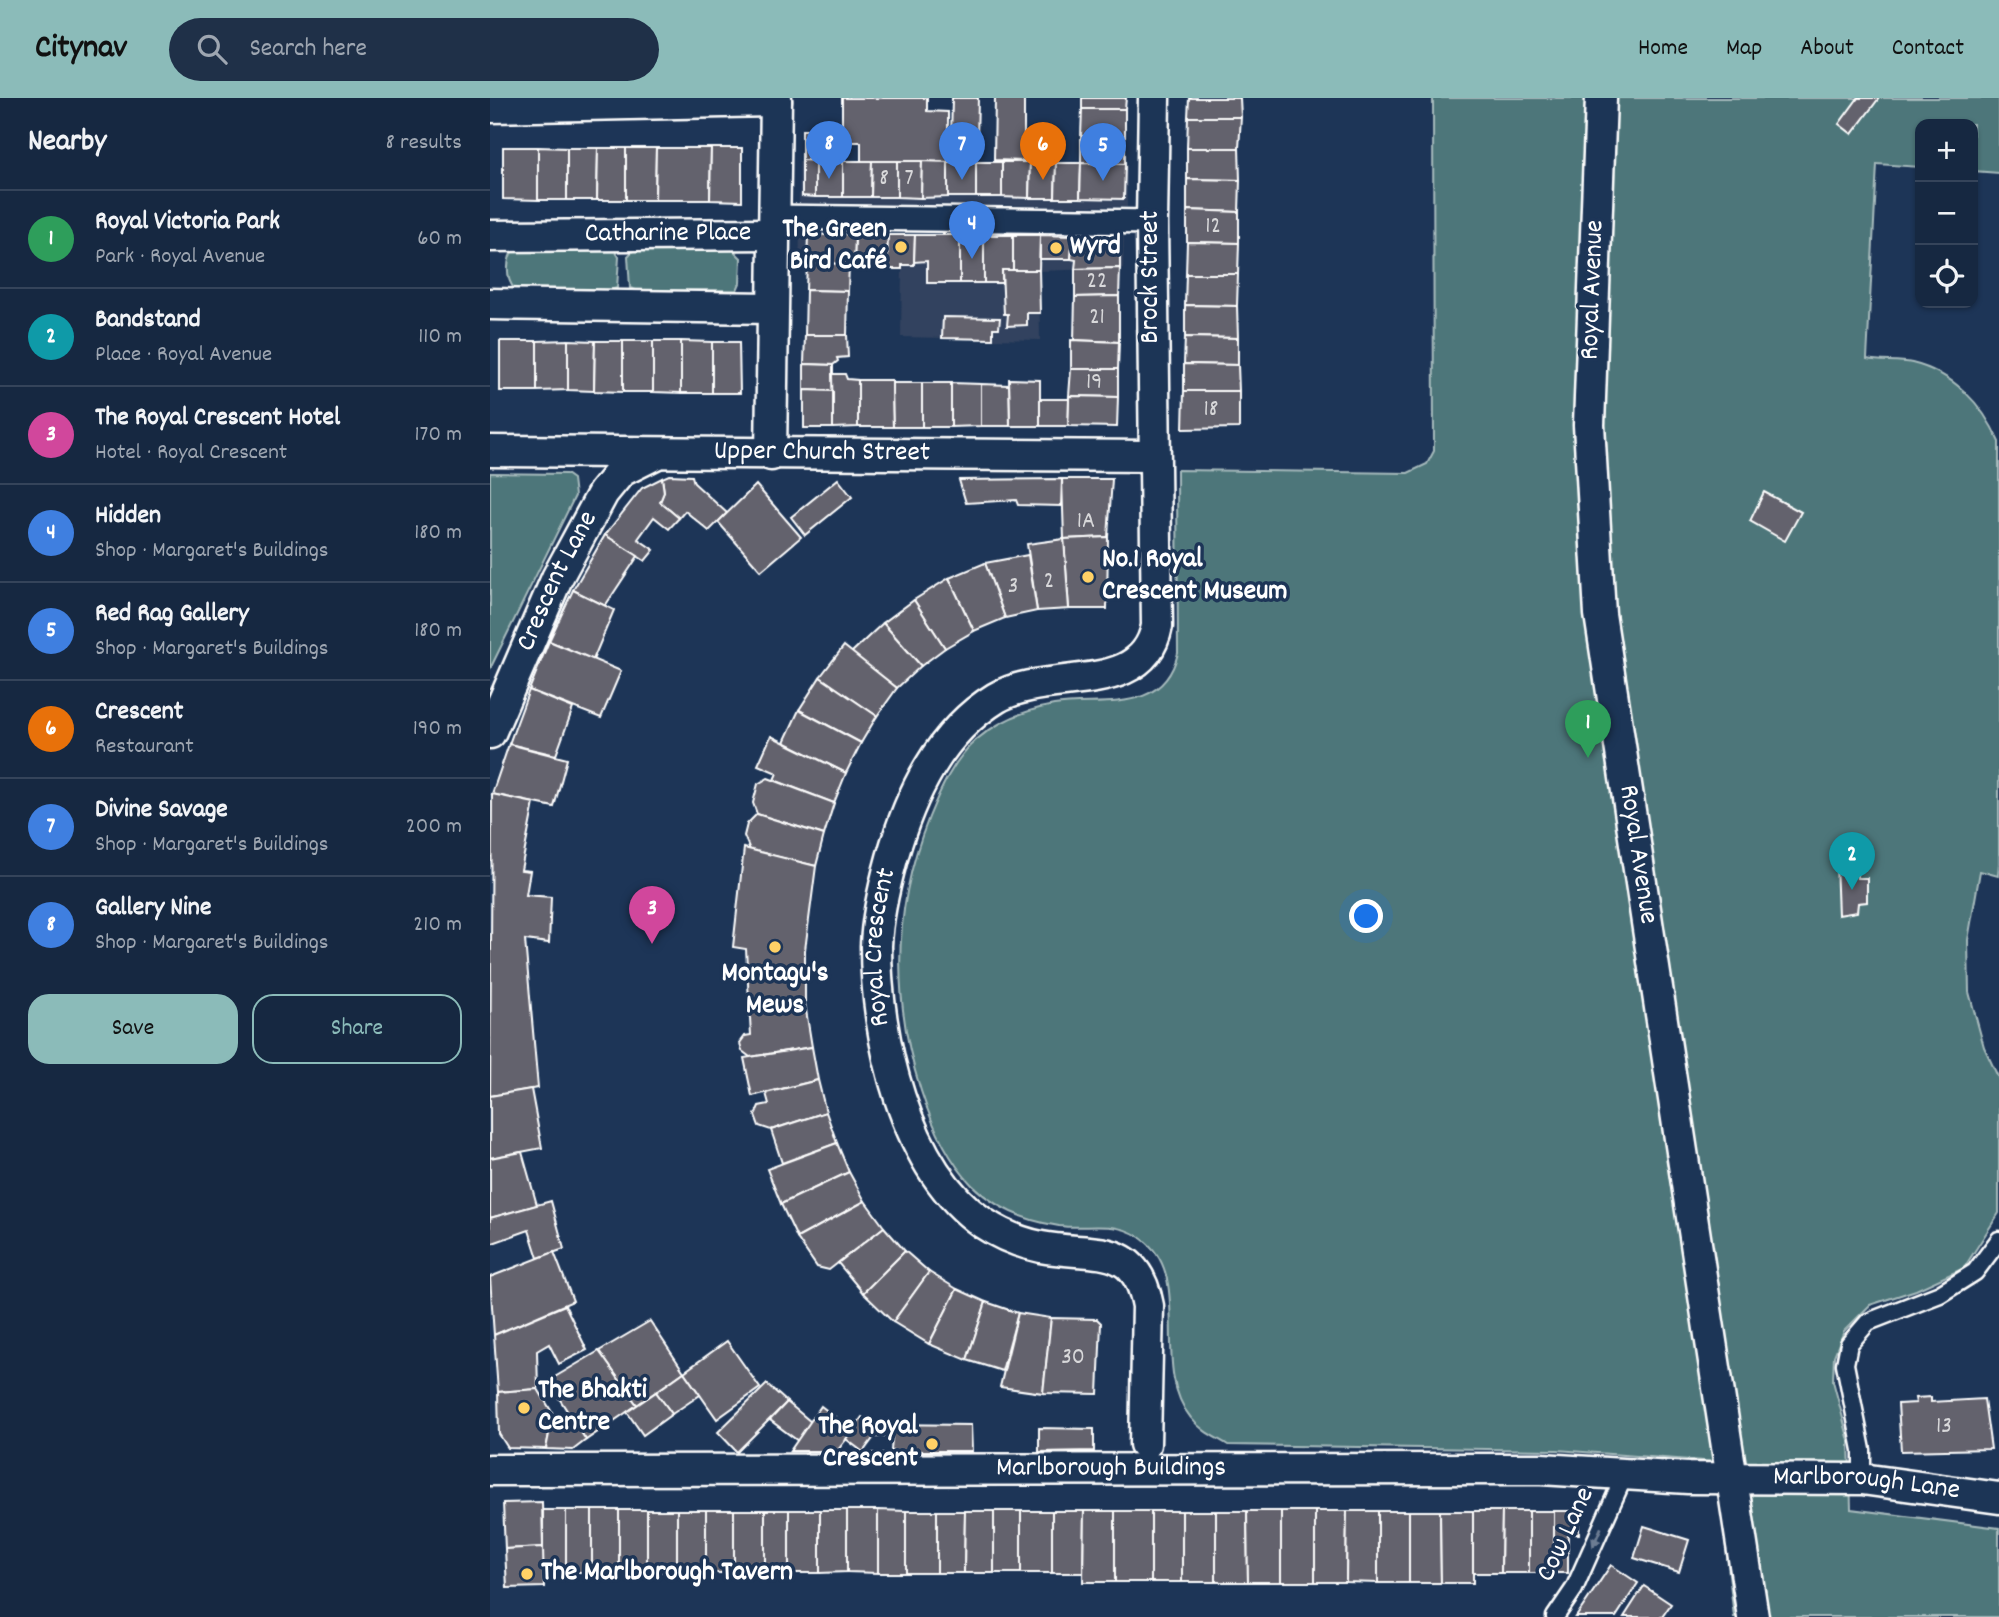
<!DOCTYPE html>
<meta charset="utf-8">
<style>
:root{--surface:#162841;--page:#1f3048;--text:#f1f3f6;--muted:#9ea6b1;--line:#35445a;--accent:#8bbbb9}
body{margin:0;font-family:Dekko,sans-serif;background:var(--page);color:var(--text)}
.controls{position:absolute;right:21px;top:21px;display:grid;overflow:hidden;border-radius:14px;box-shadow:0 2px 5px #0004}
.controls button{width:63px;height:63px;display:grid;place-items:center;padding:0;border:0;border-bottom:2px solid var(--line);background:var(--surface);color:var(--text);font:35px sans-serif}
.you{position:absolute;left:877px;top:819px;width:24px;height:24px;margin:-18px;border:5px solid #fff;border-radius:50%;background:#1a73e8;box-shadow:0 0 0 10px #1a73e833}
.badge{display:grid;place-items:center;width:46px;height:46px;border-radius:50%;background:var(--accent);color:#fff;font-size:23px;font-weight:700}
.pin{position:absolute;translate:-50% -58px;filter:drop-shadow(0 2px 4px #0008)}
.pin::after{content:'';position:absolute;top:37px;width:24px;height:21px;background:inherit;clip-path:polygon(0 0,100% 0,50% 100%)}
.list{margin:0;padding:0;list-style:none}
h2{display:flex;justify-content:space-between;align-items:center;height:91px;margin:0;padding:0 28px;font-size:30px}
h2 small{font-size:23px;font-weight:400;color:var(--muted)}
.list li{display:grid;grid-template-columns:46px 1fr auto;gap:21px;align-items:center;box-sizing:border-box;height:98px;padding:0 28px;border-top:2px solid var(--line)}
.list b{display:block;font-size:26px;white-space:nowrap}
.list p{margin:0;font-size:23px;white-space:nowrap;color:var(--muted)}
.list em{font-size:23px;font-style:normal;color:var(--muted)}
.actions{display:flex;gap:14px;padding:21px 28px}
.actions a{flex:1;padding:16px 0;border:2px solid var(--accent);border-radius:21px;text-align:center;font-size:24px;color:var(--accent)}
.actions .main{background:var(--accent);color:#111}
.icon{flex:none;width:38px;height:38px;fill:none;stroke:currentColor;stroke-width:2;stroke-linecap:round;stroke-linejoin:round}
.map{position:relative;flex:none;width:1509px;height:1519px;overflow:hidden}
header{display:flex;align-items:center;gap:42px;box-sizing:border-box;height:98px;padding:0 35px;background:var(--accent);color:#111}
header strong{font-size:33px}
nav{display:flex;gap:38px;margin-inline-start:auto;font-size:24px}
.search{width:490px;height:63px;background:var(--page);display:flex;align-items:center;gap:18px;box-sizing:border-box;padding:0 24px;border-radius:38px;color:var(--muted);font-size:26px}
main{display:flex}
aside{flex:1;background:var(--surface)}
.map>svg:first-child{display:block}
.built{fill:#32425e}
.green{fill:#4e767a;stroke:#a6babc;stroke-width:2}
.building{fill:#64626d;stroke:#fff;stroke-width:2}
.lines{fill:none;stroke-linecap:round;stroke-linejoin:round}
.service-casing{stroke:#fff;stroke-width:21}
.pedestrian-casing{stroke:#fff;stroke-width:28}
.minor-casing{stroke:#fff;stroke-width:35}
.service{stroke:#1d3557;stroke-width:16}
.pedestrian{stroke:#1d3557;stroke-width:23}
.minor{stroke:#1d3557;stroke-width:30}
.oneway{fill:#6c7c92}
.poi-dot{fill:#ffd166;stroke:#1d3557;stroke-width:2.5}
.labels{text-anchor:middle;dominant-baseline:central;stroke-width:7;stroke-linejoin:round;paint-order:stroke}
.number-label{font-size:24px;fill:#d8d8da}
.poi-label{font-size:28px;font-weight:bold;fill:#fff;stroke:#1d3557;text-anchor:start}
.street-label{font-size:28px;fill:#fff;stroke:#1d3557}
</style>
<header>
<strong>Citynav</strong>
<div class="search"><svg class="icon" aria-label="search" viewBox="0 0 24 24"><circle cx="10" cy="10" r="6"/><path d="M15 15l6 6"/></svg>Search here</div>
<nav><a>Home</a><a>Map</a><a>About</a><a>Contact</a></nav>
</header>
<main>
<aside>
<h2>Nearby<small>8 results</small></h2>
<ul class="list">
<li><span class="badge" style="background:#2e9e5b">1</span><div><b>Royal Victoria Park</b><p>Park · Royal Avenue</p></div><em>60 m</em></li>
<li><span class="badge" style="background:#0f9aa8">2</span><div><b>Bandstand</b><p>Place · Royal Avenue</p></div><em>110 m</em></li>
<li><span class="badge" style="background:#d1479c">3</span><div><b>The Royal Crescent Hotel</b><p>Hotel · Royal Crescent</p></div><em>170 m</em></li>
<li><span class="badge" style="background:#3f7fe0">4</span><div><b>Hidden</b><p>Shop · Margaret's Buildings</p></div><em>180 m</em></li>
<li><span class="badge" style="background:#3f7fe0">5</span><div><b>Red Rag Gallery</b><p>Shop · Margaret's Buildings</p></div><em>180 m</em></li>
<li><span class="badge" style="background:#e8710a">6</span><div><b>Crescent</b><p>Restaurant</p></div><em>190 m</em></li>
<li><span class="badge" style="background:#3f7fe0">7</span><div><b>Divine Savage</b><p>Shop · Margaret's Buildings</p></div><em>200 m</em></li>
<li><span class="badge" style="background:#3f7fe0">8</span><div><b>Gallery Nine</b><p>Shop · Margaret's Buildings</p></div><em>210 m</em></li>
</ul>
<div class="actions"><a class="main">Save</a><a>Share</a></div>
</aside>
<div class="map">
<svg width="1509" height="1519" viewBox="0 0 1509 1519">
<rect width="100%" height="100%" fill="#1d3557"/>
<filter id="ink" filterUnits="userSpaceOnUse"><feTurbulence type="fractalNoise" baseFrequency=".0143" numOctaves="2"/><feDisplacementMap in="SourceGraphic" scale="14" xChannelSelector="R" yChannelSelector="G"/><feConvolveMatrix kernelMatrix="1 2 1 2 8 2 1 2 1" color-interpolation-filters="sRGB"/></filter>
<g filter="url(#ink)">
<g class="built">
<path d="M309,63L637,67V109L309,105Z"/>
<path d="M310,137L634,138L633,170L549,173L550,242L411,239L412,171H397V166H309Z"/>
</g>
<g class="green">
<path d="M943,0H1509V75L1483,73V26H1430V69L1387,66L1377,261C1391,264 1408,262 1422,265C1463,275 1492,305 1509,344V765L1508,778L1490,773L1478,842L1479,894L1494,949L1509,981V1115L1474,1170L1426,1192L1380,1207L1354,1233L1344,1258L1343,1283L1359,1343L1361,1411L1509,1430V1519H1244L1226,1364L1067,1352L738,1347C725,1339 711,1333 701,1320C660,1270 703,1184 656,1144C628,1120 601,1132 569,1128C537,1123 505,1110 482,1087C457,1061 442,1027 431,993C401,900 403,809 439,719C450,692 464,661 486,642C508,623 536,612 564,607C611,600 673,618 688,555L687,372L918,375L937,366L944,353Z"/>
<path d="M25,150L124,151L129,159L127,190L117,193L25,191C15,182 16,159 25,150Z"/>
<path d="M241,150L251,160L250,185L247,192L149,193L140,190L138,158L145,151Z"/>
<path d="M0,375L76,376L83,381L85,398L0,571Z"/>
</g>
<g class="building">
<path d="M352,0H437V13L458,14V64L371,63V44H352Z"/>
<path d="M462,0H488L487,43L461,42Z"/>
<path d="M505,0H534V63L504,62Z"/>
<path d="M592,0H636L635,11H592Z"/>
<path d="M699,0H750L751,19H698Z"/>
<path d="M1368,0H1389L1362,36L1349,26Z"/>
<path d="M592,11H635V38H591Z"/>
<path d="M698,19H751L749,50H697Z"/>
<rect x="312" y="32" width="25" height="30"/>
<path d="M591,38H635V66L591,65Z"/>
<path d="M13,49H48V102L13,101Z"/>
<path d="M48,49L77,50V102H48Z"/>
<path d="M77,50H108L107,102H77Z"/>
<path d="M108,50H136V102H107Z"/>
<path d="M136,50H166L165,102H136Z"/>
<path d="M166,50H221L220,102H165Z"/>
<path d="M221,50H252V103L220,102Z"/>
<path d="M697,50H749L750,82L697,81Z"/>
<path d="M312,62L325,63V99L312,98Z"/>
<rect x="325" y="63" width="28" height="36"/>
<path d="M353,63H382L381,99H353Z"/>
<path d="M382,63H407V99H381Z"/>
<path d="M407,63H432L431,100L407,99Z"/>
<path d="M432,63L458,64V99L431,100Z"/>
<rect x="458" y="64" width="28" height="35"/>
<rect x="486" y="64" width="26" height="35"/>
<path d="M512,64H540L539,100L512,99Z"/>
<path d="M540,64L566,65L565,100H539Z"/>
<path d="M566,65H591L590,100H565Z"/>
<path d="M591,65L635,66L634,101L590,100Z"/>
<path d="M697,81L750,82L749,114L697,112Z"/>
<path d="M697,112L749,114V145L697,144Z"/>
<path d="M365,136L398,137L397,161H364Z"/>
<path d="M365,136L364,166L317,165L318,137Z"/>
<path d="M398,137H425L424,167H412V171H397Z"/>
<path d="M425,137H470V185H437V163L424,164Z"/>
<rect x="470" y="137" width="24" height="48"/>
<path d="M494,137H523V173L512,172V185H494Z"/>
<path d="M523,137H550L549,172L523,173Z"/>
<path d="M550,137L583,138L581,161H550Z"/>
<path d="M583,138H630V170L585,171L586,162L581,161Z"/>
<path d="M697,144L749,145L748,176H696Z"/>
<path d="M317,165L359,166L358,193L316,192Z"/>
<path d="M630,170L629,198L585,199V171Z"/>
<path d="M512,172H549L550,215H537V227L517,228L518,216H514Z"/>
<path d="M696,176H748L747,208L695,207Z"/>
<path d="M316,192L358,193L357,237H315Z"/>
<path d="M629,198V244L584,242L585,199Z"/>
<path d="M695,207L747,208L748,240L695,239Z"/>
<path d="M453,219L510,220L509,230H503V241L452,240Z"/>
<path d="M315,237H357L358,259L347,260L348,263L343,267L314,266Z"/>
<path d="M695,239L748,240V267L694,266Z"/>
<path d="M78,242V292L47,293V243Z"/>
<path d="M78,242L105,243L104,293L78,292Z"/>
<path d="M581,242L629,244L628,271H581Z"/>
<rect x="10" y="243" width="37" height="50"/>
<path d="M105,243H133V294L104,293Z"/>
<rect x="133" y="243" width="30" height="51"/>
<path d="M163,243H191V295L163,294Z"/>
<path d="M191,243L222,244V295H191Z"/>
<path d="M222,244H249L250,295H222Z"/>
<path d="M314,266L343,267V293L314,292Z"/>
<path d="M694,266L748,267L749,293H694Z"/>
<path d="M581,271H628V299L579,298Z"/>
<path d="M342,276H355L357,281L368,282V329L343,330Z"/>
<path d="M519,281L550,282V328H520Z"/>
<path d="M368,282H402L403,329H368Z"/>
<path d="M402,285H432V329H403Z"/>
<rect x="432" y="285" width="29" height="44"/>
<path d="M461,285L491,286V328L461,329Z"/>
<path d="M491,286L519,287L520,328H491Z"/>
<path d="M314,292L343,293V330H314Z"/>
<path d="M694,293H749V330L693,331Z"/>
<path d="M579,298L628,299L627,329L578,328Z"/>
<path d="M550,301H579L578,328H550Z"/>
<path d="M179,377L202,378L204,385L237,415L219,433L195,413L189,420L170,404L174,394L172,380Z"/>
<path d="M172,380L174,394L170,404L189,420L179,431L164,419L148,441L164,452L155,463L115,437L152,390Z"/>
<path d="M348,381L362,399L315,437L301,419Z"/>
<path d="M572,381L571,408L528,407L526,402L476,405L469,382Z"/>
<path d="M572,381H622L618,439L574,441Z"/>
<path d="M266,387L311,439L271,473L228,424Z"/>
<path d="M1274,394L1311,414L1295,443L1260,423Z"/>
<path d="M115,437L148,458L115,508L83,492Z"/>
<path d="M618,439L617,511H579L574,441Z"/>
<path d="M574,441L579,511L547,513L537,446Z"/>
<path d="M538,457L547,513L515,520L495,465Z"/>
<path d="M495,465L515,520L484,533L459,480Z"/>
<path d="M459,480L484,533L455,550L424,502Z"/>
<path d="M83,492L124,512L103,562L59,543Z"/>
<path d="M424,502L455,550L431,568L393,525Z"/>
<path d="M393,525L431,568L407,590L361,555Z"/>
<path d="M59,543L131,573L111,620L39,592Z"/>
<path d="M354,548L407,590L387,618L330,579Z"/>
<path d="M330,579L387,618L371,645L309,612Z"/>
<path d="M39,592L83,610L66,657L19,646Z"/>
<path d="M309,612L371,645L356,675L294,644Z"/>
<path d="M281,638L356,675L344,705L284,682L287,675L268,667Z"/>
<path d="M19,646L77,661L64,709L2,696Z"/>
<path d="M278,680L344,705L334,737L267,716L263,705L268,686Z"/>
<path d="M2,696L44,705L31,772L40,773L36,797L61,799L59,845L35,842L48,990L0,998Z"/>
<path d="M267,716L334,737L326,768L260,752L254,738L257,726Z"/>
<path d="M254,750L326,768L315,852V906L322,949L260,959L252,953L250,945L255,938L261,937L256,851L243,849Z"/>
<path d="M1346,765L1367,768V780H1377V804L1368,805L1367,814L1348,817Z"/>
<path d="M322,949L328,982L262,998L254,960Z"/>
<path d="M328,982L336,1014L281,1032L269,1028L265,1017L269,1008L279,1006L276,995Z"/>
<path d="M41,991L52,1050L0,1060V998Z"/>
<path d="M336,1014L347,1045L292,1065L281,1032Z"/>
<path d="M347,1045L359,1074L291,1106L277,1071Z"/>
<path d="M32,1054L47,1107L0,1120V1060Z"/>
<path d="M359,1074L375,1103L307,1140L291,1106Z"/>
<path d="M61,1103L74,1151L48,1160L39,1132L0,1146V1120Z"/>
<path d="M375,1103L394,1129L339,1172L327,1169L307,1140Z"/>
<path d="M394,1129L415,1153L373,1195L348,1165Z"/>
<path d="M415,1153L439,1174L403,1224L373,1195Z"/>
<path d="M64,1154L83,1203L4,1237L0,1179Z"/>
<path d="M439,1174L467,1191L439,1246L403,1224Z"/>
<path d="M467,1191L496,1204L477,1262L439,1246Z"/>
<path d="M496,1204L528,1215L512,1273L477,1262Z"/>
<path d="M75,1207L97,1252L69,1266L59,1246L47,1253L48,1291L8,1294L4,1237Z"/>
<path d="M528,1215L561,1220L553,1295L510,1289Z"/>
<path d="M561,1220L607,1221L611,1225L608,1296L553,1295Z"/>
<path d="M160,1223L194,1274L147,1307L109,1253Z"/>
<path d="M237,1243L270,1290L227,1321L194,1274Z"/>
<path d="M109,1253L147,1307L96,1342L58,1283Z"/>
<path d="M194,1274L210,1297L182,1316L166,1294Z"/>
<path d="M277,1286L297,1304L247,1354L228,1334Z"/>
<path d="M48,1291L69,1326L60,1331L56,1351L18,1350L9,1336L8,1294Z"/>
<path d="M166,1294L182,1316L153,1337L137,1314Z"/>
<path d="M1441,1299V1304L1494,1301L1501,1351L1411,1353L1408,1306L1426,1305L1425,1300Z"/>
<path d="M297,1304L321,1324L308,1343L280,1322Z"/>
<path d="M331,1308L363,1333L347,1353H300Z"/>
<path d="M81,1319L96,1342L83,1352L56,1351L60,1331Z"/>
<path d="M372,1319L390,1331L373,1354L356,1341Z"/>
<path d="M392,1326L481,1327L482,1353H401L402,1339H385Z"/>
<path d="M549,1330L604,1331V1353L549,1354Z"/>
<path d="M52,1404L53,1449L15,1451L13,1405Z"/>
<rect x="53" y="1412" width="23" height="62"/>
<rect x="76" y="1412" width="26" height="62"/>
<rect x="102" y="1412" width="27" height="62"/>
<rect x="129" y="1412" width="28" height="62"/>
<rect x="157" y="1412" width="30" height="62"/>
<path d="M187,1412H216V1475L187,1474Z"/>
<rect x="216" y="1412" width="28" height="63"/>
<rect x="244" y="1412" width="31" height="63"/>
<rect x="275" y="1412" width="24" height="63"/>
<rect x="299" y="1412" width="31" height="63"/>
<path d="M330,1412H357V1474L330,1475Z"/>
<path d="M357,1412H388V1475L357,1474Z"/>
<path d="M388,1412L416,1413V1475H388Z"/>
<rect x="416" y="1413" width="31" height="62"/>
<path d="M447,1413H475L474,1475H447Z"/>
<path d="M475,1413H504V1475H474Z"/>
<rect x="504" y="1413" width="27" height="62"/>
<rect x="531" y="1413" width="31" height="62"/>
<path d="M562,1413H594L593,1475H562Z"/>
<path d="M594,1413H625V1484H593Z"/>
<rect x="625" y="1413" width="36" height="71"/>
<rect x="661" y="1413" width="31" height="71"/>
<rect x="692" y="1413" width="34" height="71"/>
<path d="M726,1413H757L758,1484H726Z"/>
<path d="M757,1413H791V1484H758Z"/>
<rect x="791" y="1413" width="34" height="71"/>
<path d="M825,1413H857L856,1484H825Z"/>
<path d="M857,1413H888V1485L856,1484Z"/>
<rect x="888" y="1413" width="31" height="72"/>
<path d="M919,1413H950L951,1485H919Z"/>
<path d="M950,1413H983V1485H951Z"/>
<path d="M983,1413H1012L1011,1475H983Z"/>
<path d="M1012,1413H1039V1475H1011Z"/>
<rect x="1039" y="1413" width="25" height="62"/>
<path d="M1064,1413H1089V1436H1078V1475H1064Z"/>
<path d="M1154,1428L1199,1442L1189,1474L1144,1460Z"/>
<path d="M53,1449L54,1489L17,1490L15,1451Z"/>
<path d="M1121,1467L1148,1485L1126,1519H1086Z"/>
<path d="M1154,1488L1181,1506L1172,1519H1134Z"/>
</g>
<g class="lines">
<defs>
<g id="service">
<path d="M1372,1381V1352L1355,1266L1359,1246L1378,1224L1450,1196L1485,1174L1509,1142"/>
<path d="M1065,1519L1084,1491L1135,1376"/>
</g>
<path id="pedestrian" d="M283,119L662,124"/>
<g id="minor">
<path id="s1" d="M1111,0L1099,327L1110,516L1263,1519"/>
<path d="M0,9L286,3"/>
<path id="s2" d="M0,138L283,136"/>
<path d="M0,206L281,210"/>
<path id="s3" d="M0,353L663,358"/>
<path d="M281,357L286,0"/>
<path id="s4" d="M0,635L67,480L113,395L131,373L165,356"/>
<path id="s5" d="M655,1346L658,1208C646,1141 602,1159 551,1149C531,1145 511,1137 493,1125C414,1070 386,938 386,848C387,818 394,789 402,760C420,697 449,635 506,600C558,569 653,601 667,528L662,124L664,0"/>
<path id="s6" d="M0,1372L1051,1371L1198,1380L1372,1381L1509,1400"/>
</g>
</defs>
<use href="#service" class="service-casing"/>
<use href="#pedestrian" class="pedestrian-casing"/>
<use href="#minor" class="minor-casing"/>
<use href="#service" class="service"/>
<use href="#pedestrian" class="pedestrian"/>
<use href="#minor" class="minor"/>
</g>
<defs><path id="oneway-solid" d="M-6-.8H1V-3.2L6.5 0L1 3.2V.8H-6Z" transform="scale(1.75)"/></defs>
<use class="oneway" href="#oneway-solid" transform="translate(1107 1439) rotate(114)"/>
</g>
<g class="poi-dot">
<circle cx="411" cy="149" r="7"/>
<circle cx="566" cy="150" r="7"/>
<circle cx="598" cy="479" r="7"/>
<circle cx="285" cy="849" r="7"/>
<circle cx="34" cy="1310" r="7"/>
<circle cx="442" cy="1346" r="7"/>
<circle cx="37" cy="1476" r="7"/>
</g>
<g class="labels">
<g class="number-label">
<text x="394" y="81">8</text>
<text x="419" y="81">7</text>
<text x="723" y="129">12</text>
<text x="607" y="184">22</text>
<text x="607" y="220">21</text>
<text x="604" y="285">19</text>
<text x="721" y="312">18</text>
<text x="596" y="424">1A</text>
<text x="559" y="484">2</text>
<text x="523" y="489">3</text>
<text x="583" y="1260">30</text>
<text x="1454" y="1329">13</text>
</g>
<g class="poi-label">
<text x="397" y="133" text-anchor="end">The Green<tspan x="397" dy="32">Bird Café</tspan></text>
<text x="580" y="150">Wyrd</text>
<text x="612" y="463">No.1 Royal<tspan x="612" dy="32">Crescent Museum</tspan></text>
<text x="285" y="877" text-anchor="middle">Montagu's<tspan x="285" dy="32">Mews</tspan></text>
<text x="48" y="1294">The Bhakti<tspan x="48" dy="32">Centre</tspan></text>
<text x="428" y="1330" text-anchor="end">The Royal<tspan x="428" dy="32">Crescent</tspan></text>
<text x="51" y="1476">The Marlborough Tavern</text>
</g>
<g class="street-label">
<text stroke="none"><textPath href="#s2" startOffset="178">Catharine Place</textPath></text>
<text transform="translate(662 179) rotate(-90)">Brock Street</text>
<text transform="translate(1104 192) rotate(-88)">Royal Avenue</text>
<text stroke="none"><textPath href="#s3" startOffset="332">Upper Church Street</textPath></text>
<text stroke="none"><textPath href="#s4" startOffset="166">Crescent Lane</textPath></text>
<text stroke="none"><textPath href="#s1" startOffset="760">Royal Avenue</textPath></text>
<text stroke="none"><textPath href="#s5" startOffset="644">Royal Crescent</textPath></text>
<text stroke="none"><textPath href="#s6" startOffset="621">Marlborough Buildings</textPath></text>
<text stroke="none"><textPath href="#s6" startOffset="1377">Marlborough Lane</textPath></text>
<text transform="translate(1077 1437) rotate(-65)">Cow Lane</text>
</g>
</g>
</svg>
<div class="controls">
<button>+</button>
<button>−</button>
<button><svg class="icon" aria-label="locate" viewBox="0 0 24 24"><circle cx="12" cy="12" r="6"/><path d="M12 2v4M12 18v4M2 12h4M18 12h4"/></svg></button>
</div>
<div class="you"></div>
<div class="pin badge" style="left:1098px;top:660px;background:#2e9e5b">1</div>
<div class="pin badge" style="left:1362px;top:792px;background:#0f9aa8">2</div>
<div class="pin badge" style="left:162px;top:846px;background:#d1479c">3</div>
<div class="pin badge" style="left:482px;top:161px;background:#3f7fe0">4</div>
<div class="pin badge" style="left:613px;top:83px;background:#3f7fe0">5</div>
<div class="pin badge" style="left:553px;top:82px;background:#e8710a">6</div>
<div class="pin badge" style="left:472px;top:82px;background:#3f7fe0">7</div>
<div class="pin badge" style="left:339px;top:81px;background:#3f7fe0">8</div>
</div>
</main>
